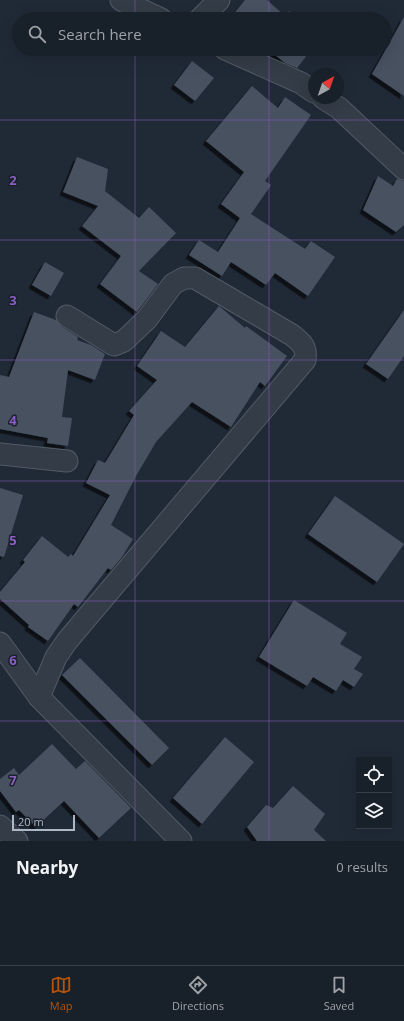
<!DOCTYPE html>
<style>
:root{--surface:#182029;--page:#252d35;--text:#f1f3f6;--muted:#9fa3a8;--line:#363e46;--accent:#b45309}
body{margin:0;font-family:"Open Sans",sans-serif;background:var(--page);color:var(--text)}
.controls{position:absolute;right:12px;bottom:12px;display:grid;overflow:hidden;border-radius:0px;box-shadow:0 4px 16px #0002}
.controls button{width:36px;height:36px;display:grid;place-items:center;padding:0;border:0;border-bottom:1px solid var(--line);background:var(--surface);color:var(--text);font:20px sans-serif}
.compass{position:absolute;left:308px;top:68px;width:36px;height:36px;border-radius:50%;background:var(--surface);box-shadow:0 4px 16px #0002;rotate:40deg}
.scale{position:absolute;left:12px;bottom:10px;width:63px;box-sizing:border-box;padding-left:4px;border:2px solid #aeb7c4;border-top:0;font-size:11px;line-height:14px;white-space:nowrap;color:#aeb7c4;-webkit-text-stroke:3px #19212c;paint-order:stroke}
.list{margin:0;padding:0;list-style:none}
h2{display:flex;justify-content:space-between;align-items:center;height:52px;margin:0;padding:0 16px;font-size:17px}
h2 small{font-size:13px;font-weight:400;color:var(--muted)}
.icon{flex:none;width:22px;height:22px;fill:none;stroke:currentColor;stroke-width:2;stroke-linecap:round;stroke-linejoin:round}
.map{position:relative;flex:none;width:404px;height:841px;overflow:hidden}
.search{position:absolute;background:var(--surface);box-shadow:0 4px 16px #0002;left:12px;right:12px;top:12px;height:44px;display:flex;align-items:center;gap:10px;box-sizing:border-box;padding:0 14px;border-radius:22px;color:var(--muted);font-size:15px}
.sheet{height:124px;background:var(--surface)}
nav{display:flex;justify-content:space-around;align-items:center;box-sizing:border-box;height:56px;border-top:1px solid var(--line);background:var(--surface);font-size:11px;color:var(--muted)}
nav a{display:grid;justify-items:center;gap:2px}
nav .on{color:var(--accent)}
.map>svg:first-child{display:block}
.building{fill:#475161;filter:url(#shadow)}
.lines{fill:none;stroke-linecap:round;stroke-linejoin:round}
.minor-casing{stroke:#515a65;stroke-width:23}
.minor{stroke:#343c47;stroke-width:21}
.grid{fill:none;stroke:#8d5dc1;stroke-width:1;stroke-opacity:0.55}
.grid-label{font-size:13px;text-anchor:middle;font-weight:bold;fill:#8d5dc1;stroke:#19212c;stroke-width:3;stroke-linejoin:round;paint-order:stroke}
</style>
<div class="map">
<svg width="404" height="841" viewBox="0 0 404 841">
<defs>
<filter id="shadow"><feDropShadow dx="-3.5" dy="3.5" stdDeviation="0" flood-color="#0009"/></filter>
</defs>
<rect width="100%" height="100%" fill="#202a37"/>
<g class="building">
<path d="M245,0H267L285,16L289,11L299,19H236L232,16Z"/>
<path d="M404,17V96L372,74Z"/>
<path d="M268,49H312L297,68L285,63Z"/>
<path d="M192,61L214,78L195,101L174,85Z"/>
<path d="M252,86L278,108L285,97L311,115L265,181L271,185L251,214L305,249L311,241L335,257L308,296L275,273L266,285L231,262L222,276L189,255L199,240L218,252L240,218L221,204L244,172L206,141Z"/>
<path d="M77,157L108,169L105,191L139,218L149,207L176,233L139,271L158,284L137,312L100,284L121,256L82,226L98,206L63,192Z"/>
<path d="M378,176L393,186L397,179L404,181V225L396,232L363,210Z"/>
<path d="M45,262L64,273L51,296L32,285Z"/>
<path d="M219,306L245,328L246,326L287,356L265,386L260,382L231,427L192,402L156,442L136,476L111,525L133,539L122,557L111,570L108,568L78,607L74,604L48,641L28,627L29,625L0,599V592L25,562L23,560L42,536L68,557L71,554L73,556L110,495L86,483L98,460L105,463L134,415L129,411L157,380L137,366L161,331L185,347Z"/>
<path d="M404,310V356L388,379L366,364Z"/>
<path d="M34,312L56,320L61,326L78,337L77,340L91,345L105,354L95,380L68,370L62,417L72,418L68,446L47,443L48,438L0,429V375L9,377Z"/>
<path d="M0,488L23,495L4,557L0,556Z"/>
<path d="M335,496L404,544L377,582L308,534Z"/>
<path d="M294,600L347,633L340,644L362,657L354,669L363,674L354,687L343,680L336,691L313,677L307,686L259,657Z"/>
<path d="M80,658L169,748L152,765L62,675Z"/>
<path d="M225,737L254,762L202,824L173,798Z"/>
<path d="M52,744L76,769L85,761L131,808L99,838L64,801L36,827L19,810L16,812L0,791V779L14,768L19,775Z"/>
<path d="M293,786L325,814L314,830L326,841H257L247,827L266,805L273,808Z"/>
</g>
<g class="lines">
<defs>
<g id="minor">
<path d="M121,0L161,19"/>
<path d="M200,19L219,0"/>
<path d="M225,49L301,83L314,92"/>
<path d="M323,98L339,108L404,169"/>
<path d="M67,316L114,345L124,341L147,319L173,284L184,278H195L292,335C302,343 307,347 305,360L67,641L56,657L39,697L181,841"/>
<path d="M0,454L67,461"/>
<path d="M0,643L39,697"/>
<path d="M0,826L17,841"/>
</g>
</defs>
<use href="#minor" class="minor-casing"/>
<use href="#minor" class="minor"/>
</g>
<path class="grid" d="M135,0V19M269,0V19M135,49V841M269,49V841M0,120H404M0,240H404M0,360H404M0,481H404M0,601H404M0,721H404"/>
<g class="grid-label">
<text x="13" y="185">2</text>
<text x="13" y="305">3</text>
<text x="13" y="425">4</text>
<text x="13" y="545">5</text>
<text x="13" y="665">6</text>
<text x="13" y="785">7</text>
</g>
</svg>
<div class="controls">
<button><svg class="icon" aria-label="locate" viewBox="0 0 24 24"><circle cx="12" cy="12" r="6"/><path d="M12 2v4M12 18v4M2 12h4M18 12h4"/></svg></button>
<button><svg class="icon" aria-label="layers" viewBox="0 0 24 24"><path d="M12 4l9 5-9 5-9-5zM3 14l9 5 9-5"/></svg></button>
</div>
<svg class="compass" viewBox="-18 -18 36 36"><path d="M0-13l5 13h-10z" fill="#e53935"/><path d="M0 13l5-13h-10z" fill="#9fa3a8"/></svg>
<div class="scale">20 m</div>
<div class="search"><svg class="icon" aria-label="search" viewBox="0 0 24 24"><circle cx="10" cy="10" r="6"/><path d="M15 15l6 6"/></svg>Search here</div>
</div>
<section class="sheet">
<h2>Nearby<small>0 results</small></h2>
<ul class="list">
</ul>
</section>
<nav>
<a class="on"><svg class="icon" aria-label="map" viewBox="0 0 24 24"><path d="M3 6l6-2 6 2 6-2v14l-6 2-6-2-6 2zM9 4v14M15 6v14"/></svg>Map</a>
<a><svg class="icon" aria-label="directions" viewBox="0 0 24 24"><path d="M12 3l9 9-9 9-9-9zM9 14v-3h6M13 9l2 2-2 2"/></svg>Directions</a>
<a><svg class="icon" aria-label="saved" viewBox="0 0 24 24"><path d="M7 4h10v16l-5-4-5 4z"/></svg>Saved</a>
</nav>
